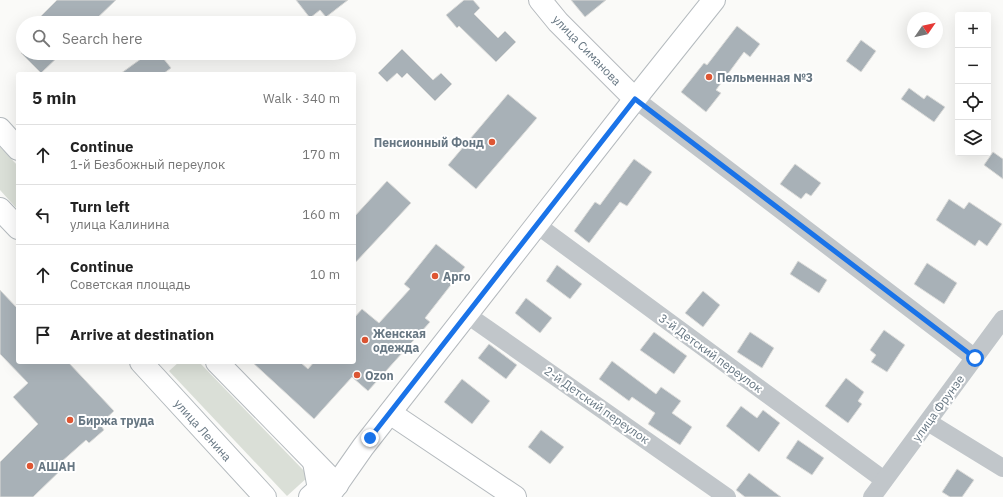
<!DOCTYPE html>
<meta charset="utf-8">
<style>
:root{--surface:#fff;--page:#f2f2f2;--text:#222;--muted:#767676;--line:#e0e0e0}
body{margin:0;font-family:"IBM Plex Sans",sans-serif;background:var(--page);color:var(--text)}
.controls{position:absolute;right:12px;top:12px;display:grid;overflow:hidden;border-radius:4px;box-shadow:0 4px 16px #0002}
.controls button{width:36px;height:36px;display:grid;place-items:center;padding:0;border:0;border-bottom:1px solid var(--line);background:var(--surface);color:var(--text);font:20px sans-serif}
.compass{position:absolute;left:907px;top:12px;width:36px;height:36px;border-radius:50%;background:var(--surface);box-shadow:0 4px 16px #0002;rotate:56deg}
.stop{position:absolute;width:12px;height:12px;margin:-9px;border:3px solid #1a73e8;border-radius:50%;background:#fff}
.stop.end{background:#1a73e8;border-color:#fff;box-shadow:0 1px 4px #0008}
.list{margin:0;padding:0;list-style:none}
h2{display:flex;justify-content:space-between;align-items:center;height:52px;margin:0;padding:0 16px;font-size:17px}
h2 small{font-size:13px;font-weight:400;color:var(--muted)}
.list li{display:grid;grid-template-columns:26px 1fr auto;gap:12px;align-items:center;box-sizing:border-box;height:60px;padding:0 16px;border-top:1px solid var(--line)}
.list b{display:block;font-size:15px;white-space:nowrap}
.list p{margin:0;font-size:13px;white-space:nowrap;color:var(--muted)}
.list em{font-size:13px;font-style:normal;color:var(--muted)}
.icon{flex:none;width:22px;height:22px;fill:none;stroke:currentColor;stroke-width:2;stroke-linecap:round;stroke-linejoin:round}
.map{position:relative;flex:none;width:1003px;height:497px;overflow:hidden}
.search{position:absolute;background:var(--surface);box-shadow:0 4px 16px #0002;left:16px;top:16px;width:340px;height:44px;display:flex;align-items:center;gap:10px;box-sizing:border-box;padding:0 14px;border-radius:22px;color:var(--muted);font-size:15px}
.panel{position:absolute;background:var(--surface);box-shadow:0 4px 16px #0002;left:16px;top:72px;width:340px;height:292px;border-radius:4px}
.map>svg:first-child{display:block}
.green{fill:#dadfd7}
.building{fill:#a8b1b7;stroke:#dcdcda}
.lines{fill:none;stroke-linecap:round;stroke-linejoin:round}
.secondary-casing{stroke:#b4babe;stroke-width:24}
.primary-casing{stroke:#b5babe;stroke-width:24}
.street{stroke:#c1c6ca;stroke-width:18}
.secondary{stroke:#fff;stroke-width:22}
.primary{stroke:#fff;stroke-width:22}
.route{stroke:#1a73e8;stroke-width:5}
.poi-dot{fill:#de5633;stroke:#fff;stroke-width:1.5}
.labels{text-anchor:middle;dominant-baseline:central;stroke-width:4;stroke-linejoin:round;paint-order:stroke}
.street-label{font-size:12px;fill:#667682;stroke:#fff}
.poi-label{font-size:12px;font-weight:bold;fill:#667682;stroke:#fff;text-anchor:start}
</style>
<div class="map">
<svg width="1003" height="497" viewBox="0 0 1003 497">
<rect width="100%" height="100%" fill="#fafaf8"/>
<g class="green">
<path d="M0,147L18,166V210L0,190Z"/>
<path d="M179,362H199L309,476L287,496L169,371Z"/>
</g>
<g class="building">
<path d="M57,0H116L92,23H34Z"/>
<path d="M296,0H348L326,17L320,10L310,18Z"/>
<path d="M464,0H473L480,8L474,14L498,38L505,31L516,42L496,62L459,26L457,28L446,15Z"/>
<path d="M571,0H606L585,17Z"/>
<path d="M737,26L760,44L750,57L744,52L716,90L721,93L706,112L681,92L704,63L707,65Z"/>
<path d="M861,40L876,51L861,72L846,61Z"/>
<path d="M402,49L433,80L441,73L452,84L435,101L407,73L402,78L397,73L387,82L378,73Z"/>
<path d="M21,53H62L41,73Z"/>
<path d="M149,53H159L171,68L163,74H120Z"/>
<path d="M909,88L924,99L927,95L945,107L934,122L901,99Z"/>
<path d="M508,94L537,118L476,189L448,165Z"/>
<path d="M993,152L1003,159V179L984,165Z"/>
<path d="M634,159L652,172L627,206L620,202L589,243L574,231L595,202L600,205Z"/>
<path d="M795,164L821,183L811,196L806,193L801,199L780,184Z"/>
<path d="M387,181L411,203L354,264V217Z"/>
<path d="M949,199L964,209L969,202L1002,224L987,246L979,240L975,246L936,220Z"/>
<path d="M436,244L465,267L425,318L430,322L368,391L352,377L314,419L252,362H300L308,369L314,362H354V318L362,309L379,323L410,289L404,284Z"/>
<path d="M798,261L827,280L819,293L790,274Z"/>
<path d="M927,263L957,283L944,304L914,284Z"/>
<path d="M557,265L582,284L570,299L546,281Z"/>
<path d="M0,290L18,309V362H68L114,411L100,424L104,430L89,443L86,440L60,463L64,467L33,497H0V462L38,424L13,397L28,383L0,354Z"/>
<path d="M703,291L720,305L703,327L685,313Z"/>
<path d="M526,298L552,318L540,333L515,313Z"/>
<path d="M884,330L905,345L887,372L871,362L876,355L870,350Z"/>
<path d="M654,332L687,356L674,374L640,350Z"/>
<path d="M750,332L774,348L762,368L737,352Z"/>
<path d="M489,344L517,365L506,379L478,358Z"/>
<path d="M612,361L656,394L661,387L681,401L672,413L692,427L680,445L648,424L655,413L632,397L629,401L599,379Z"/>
<path d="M846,378L864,392L858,401L862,404L848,423L825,406Z"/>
<path d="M462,379L490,401L472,424L444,402Z"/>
<path d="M741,406L757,418L763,410L780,423L759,452L726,426Z"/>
<path d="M541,430L564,447L550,464L528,447Z"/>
<path d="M798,440L824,458L812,475L786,458Z"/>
<path d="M957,469L974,480L962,497H950L942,492Z"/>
<path d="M749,473L781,497H745L736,490Z"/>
</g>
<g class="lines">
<defs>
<g id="secondary">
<path d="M635,99L714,0"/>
<path d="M0,129L18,149"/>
<path d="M0,209L18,228"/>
<path d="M141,362L265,497"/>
<path d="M217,362L337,485"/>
<path d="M390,413L515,497"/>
<path d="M310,497L319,489L314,462"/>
</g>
<path id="primary" d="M328,497L363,447L635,99L558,22L540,0"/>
</defs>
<use href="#secondary" class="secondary-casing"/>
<use href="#primary" class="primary-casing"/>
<g class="street">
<path d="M635,99L975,358"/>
<path d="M537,225L884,480"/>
<path d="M466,314L727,497"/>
<path d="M928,422L1003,468"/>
<path d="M872,497L1003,319"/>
</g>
<use href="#secondary" class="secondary"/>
<use href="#primary" class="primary"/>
</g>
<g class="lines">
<path class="route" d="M370,438L635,99L975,358"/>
</g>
<g class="poi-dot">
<circle cx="709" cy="77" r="4"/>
<circle cx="492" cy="142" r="4"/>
<circle cx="435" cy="276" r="4"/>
<circle cx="365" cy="340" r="4"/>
<circle cx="357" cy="375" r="4"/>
<circle cx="70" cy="420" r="4"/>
<circle cx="30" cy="466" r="4"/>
</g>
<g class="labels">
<g class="street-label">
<text transform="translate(587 50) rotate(46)">улица Симанова</text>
<text transform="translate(711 353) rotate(36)">3-й Детский переулок</text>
<text transform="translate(597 405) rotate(35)">2-й Детский переулок</text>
<text transform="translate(938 408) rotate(-54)">улица Фрунзе</text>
<text transform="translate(203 430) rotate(48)">улица Ленина</text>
</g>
<g class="poi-label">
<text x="717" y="77">Пельменная №3</text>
<text x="484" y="142" text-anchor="end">Пенсионный Фонд</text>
<text x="443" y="276">Арго</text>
<text x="373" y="333">Женская<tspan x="373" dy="14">одежда</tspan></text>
<text x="365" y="375">Ozon</text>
<text x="78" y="420">Биржа труда</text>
<text x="38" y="466">АШАН</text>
</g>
</g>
</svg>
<div class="controls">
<button>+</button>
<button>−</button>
<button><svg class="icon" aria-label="locate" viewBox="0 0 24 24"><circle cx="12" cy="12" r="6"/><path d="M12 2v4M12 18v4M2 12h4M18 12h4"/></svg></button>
<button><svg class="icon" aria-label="layers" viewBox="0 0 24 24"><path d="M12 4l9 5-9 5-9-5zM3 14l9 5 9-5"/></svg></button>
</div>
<svg class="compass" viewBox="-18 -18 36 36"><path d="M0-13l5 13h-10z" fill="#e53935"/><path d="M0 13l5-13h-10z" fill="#767676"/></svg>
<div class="stop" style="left:975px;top:358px"></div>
<div class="stop end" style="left:370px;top:438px"></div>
<div class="search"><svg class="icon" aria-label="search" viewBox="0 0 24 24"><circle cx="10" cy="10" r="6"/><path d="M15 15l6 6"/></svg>Search here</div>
<section class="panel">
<h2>5 min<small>Walk · 340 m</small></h2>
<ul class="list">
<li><svg class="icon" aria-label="ahead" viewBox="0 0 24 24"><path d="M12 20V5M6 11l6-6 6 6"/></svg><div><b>Continue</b><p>1-й Безбожный переулок</p></div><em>170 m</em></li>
<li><svg class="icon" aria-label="left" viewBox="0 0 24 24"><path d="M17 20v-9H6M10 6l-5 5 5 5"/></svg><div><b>Turn left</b><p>улица Калинина</p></div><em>160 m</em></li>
<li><svg class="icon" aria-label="ahead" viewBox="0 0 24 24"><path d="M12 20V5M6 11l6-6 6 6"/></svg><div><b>Continue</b><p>Советская площадь</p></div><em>10 m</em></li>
<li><svg class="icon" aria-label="arrive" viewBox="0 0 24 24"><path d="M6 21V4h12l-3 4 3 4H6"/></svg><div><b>Arrive at destination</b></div></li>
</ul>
</section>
</div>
